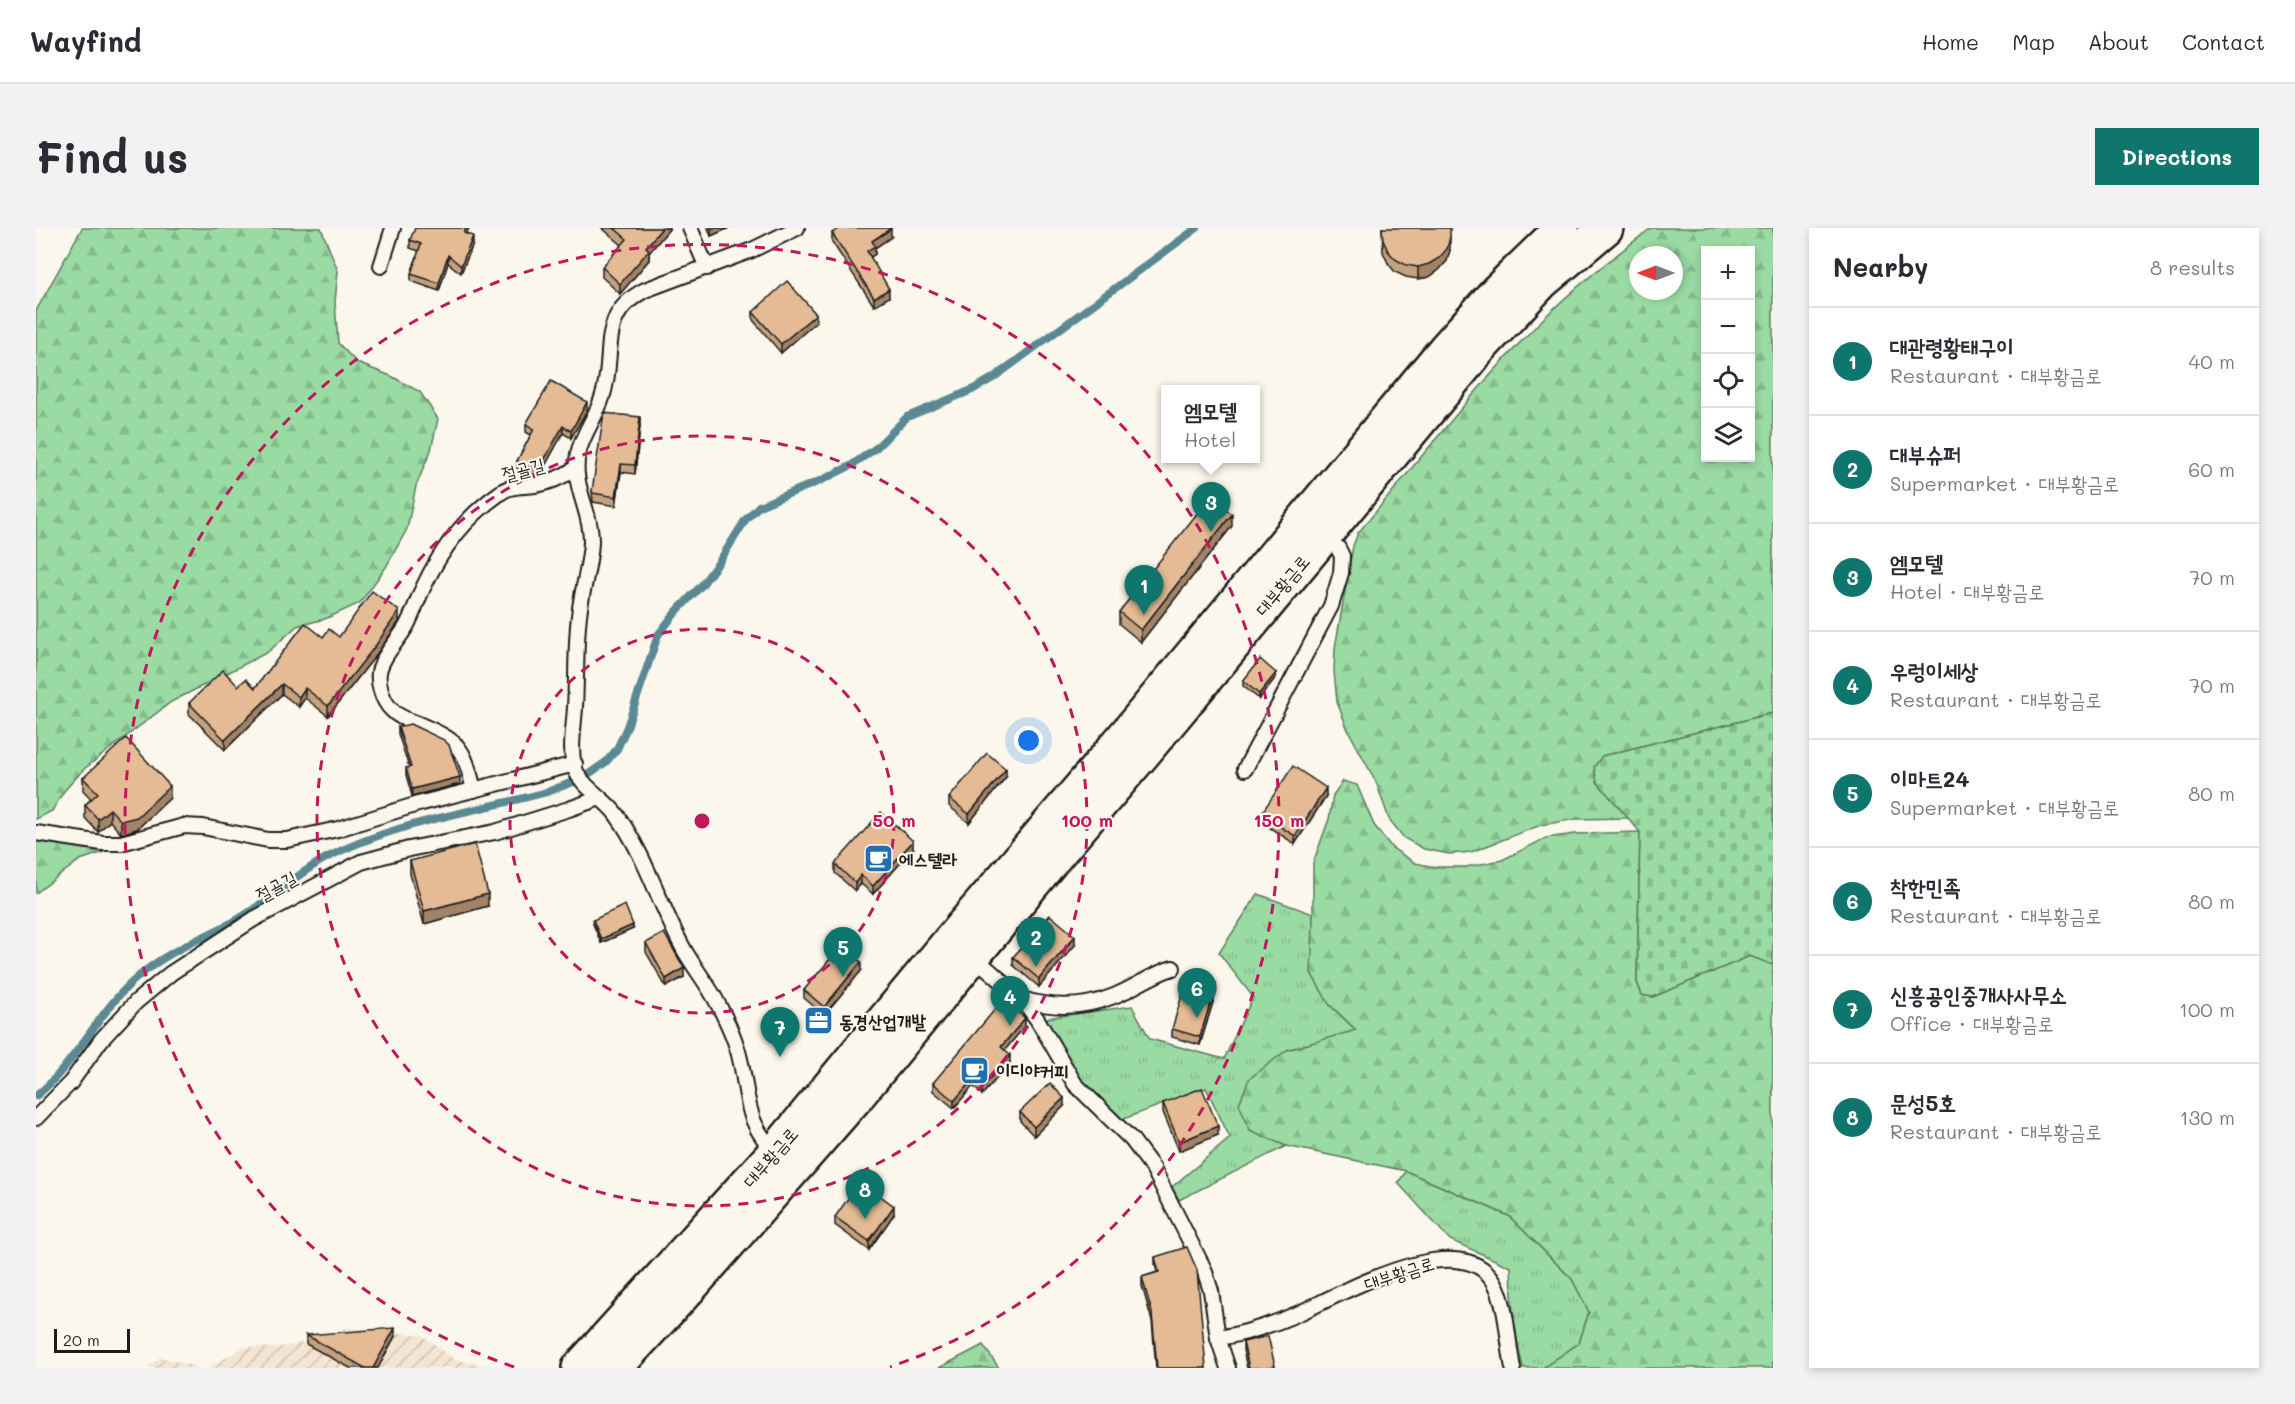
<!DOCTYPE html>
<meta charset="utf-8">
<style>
:root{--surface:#fff;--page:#f2f2f3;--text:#2b2b33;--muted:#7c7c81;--line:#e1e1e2;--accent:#0f766e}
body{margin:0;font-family:Mali,"Poor Story",sans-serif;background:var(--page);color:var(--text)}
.controls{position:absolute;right:18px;top:18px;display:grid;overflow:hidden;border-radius:0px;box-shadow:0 3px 9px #0003}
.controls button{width:54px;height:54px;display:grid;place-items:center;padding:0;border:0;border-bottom:2px solid var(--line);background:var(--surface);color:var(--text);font:30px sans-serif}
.compass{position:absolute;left:1593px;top:18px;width:54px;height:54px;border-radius:50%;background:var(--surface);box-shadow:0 3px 9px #0003;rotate:270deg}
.scale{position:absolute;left:18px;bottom:15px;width:76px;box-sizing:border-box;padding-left:6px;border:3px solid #1c1c1c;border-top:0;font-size:16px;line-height:21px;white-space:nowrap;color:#1c1c1c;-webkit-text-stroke:4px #fbf7ec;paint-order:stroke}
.you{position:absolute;left:993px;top:513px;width:21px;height:21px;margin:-15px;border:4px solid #fff;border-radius:50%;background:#1a73e8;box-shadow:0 0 0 9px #1a73e833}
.badge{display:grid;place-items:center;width:39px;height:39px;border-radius:50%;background:var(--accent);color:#fff;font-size:20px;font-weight:700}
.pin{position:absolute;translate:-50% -50px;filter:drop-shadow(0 2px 3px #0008)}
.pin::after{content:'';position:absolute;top:32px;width:21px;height:18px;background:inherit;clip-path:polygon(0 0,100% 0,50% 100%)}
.popup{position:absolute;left:1125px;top:157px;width:99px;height:78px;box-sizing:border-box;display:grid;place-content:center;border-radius:0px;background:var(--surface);filter:drop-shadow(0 2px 4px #0005);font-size:20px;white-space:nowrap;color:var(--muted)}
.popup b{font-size:22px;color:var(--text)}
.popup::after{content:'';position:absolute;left:50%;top:100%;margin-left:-12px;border:12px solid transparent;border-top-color:var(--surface)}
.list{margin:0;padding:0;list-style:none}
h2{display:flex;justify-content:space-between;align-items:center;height:78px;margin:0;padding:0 24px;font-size:26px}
h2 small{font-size:20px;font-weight:400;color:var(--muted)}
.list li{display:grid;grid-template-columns:39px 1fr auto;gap:18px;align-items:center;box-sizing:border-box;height:108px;padding:0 24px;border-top:2px solid var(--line)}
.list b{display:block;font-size:22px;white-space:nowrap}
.list p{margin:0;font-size:20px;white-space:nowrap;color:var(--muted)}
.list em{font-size:20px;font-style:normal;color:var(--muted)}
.icon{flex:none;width:33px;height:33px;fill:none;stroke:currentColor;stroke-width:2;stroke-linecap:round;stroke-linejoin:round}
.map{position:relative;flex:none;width:1737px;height:1140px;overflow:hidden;border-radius:0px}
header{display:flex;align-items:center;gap:36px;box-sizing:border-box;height:84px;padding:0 30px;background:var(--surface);border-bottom:2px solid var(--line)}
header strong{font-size:28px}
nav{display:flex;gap:33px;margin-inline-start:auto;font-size:21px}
.intro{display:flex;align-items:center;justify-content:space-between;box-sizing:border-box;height:144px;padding:0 36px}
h1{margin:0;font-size:42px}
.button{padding:15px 27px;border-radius:0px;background:var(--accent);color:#fff;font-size:21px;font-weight:700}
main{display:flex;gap:36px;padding:0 36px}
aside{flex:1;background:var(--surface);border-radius:0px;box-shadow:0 3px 9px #0003}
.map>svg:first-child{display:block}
.industrial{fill:url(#industrial-furrows)}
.grass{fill:url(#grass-tufts);stroke:#5b7b60;stroke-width:1.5}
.forest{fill:url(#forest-firs);stroke:#5b7b60;stroke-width:1.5;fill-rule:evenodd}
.cemetery{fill:url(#cemetery-stones);stroke:#5b7b60;stroke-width:1.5}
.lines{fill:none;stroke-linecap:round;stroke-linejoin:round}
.stream{stroke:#5a8993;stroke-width:8}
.service-casing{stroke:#1c1c1c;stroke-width:18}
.secondary-casing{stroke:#1c1c1c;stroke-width:38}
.service{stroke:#fbf7ec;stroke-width:14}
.secondary{stroke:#fbf7ec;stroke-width:33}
.wall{fill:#c4a17f;stroke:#1c1c1c;stroke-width:1.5}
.shaded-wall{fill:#a08368;stroke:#1c1c1c;stroke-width:1.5}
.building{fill:#e4bb94;stroke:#1c1c1c;stroke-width:1.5}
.ring{fill:none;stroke:#c2185b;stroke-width:3;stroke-dasharray:10 8}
.labels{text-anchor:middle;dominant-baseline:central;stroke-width:4.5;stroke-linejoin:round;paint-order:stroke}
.street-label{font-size:18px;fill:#1c1c1c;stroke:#fbf7ec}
.poi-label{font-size:18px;font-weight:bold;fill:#1c1c1c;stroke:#fbf7ec;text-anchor:start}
.centre{fill:#c2185b;stroke:#fbf7ec;stroke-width:3}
.ring-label{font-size:18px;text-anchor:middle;font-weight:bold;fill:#c2185b;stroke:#fbf7ec;stroke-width:4.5;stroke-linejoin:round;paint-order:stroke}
</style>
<header>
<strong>Wayfind</strong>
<nav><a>Home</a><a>Map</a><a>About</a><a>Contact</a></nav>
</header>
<div class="intro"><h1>Find us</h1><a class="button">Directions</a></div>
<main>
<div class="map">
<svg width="1737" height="1140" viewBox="0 0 1737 1140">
<defs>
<pattern id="industrial-furrows" width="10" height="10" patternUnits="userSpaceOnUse" patternTransform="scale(1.5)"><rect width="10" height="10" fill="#f4e5d2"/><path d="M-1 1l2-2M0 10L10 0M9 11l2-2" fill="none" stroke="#d1c4b4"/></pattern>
<pattern id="grass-tufts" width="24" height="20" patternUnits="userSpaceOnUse" patternTransform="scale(1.5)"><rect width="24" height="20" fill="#9adaa3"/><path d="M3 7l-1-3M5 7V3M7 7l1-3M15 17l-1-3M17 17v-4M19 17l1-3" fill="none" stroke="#84ba8c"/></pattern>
<pattern id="forest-firs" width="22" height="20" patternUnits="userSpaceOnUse" patternTransform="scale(1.5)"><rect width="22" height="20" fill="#9adaa3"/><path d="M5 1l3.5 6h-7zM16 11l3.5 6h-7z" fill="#84ba8c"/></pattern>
<pattern id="cemetery-stones" width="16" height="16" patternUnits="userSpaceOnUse" patternTransform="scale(1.5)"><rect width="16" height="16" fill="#9adaa3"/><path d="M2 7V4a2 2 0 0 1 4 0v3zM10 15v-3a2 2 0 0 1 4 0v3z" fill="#84ba8c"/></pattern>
</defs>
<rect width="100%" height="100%" fill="#fbf7ec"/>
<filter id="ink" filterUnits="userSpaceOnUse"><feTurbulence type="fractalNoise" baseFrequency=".0167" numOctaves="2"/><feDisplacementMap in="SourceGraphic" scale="12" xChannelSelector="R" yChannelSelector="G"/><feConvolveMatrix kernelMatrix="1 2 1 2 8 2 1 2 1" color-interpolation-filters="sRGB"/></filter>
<g filter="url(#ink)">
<g class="industrial">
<path d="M310,1100L386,1107L418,1131L459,1140H172L208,1119L239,1120L277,1113Z"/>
<path d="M124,1129L164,1140H112Z"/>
</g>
<g class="grass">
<path d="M1222,666L1277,686V697L1293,776L1321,803L1251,822L1214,902L1250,918L1143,972L1136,959L1194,910L1170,860L1085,892C1075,882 1063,873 1053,863C1041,850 1009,808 1011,790L1096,778L1114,811L1188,831L1217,769L1183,725Z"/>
<path d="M1370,943L1473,988L1536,1051L1553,1084L1543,1115L1507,1140H1487L1477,1093L1475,1039L1414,1012L1362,955Z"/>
</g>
<g class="forest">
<path d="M46,0H285L302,43L299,74L302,115L321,135L355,148L384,164L402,191L395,222L380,258L371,301L350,339L324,375L289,391L261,398L232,424L135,474L48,541L28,563L16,583L0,591V83Z"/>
<path d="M1615,0H1737V485L1566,528L1561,553L1592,590L1540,591L1505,597L1435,624L1413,626L1388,621L1368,610L1353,591L1340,554L1312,502L1301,474L1298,443L1299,420L1317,318L1322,305C1383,233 1441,157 1507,91C1540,58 1578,29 1615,0ZM1670,22H1714V230H1670ZM1602,27H1638V63H1602Z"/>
<path d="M1307,553L1321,557L1338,597L1356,620L1379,635L1399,639H1430L1466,632L1510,610L1539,606L1604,604L1601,754L1606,767L1617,769L1714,728L1737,737V1140H1507L1543,1115L1553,1084L1536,1051L1473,988L1370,943L1250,918L1214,902L1203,876L1213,851L1251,822L1320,802L1293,776L1275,745L1277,697V635L1293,591L1297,567Z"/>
<path d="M0,613L6,614L68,624L44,632L0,665Z"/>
<path d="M947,1117L963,1140H903Z"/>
</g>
<path class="cemetery" d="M1737,485V737L1714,728L1617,769L1606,767L1601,754L1604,604L1561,554L1558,539L1566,528Z"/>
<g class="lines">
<g class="stream">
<path d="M554,545L570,534L581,521L591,499L622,407L640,384L665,358L683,334L710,291L723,278L786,252L816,237L840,220L871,189L936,162L957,150L1161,0"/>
<path d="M0,868C41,835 62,782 103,748C131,724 164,711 197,694C230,676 257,648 290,630C358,594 438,584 511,564L537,554"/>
</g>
<defs>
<g id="service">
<path d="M654,0L671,40"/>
<path d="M345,38L357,0"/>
<path d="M1209,541L1295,378L1305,345L1306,328L1302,320L1287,308"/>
<path d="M438,562C427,516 422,513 380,495C372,492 362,489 356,482C346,473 340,452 344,440C349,424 363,412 371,397C378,384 382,369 389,356C406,320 431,288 464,265C474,257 486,259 499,257C514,255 528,248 540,240"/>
<path d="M0,605L66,615H85L148,598L167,599L232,612H251L302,601L382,576L539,536"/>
<path d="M937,728L986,771L1001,791L1039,856L1096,912L1117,940L1168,1041L1175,1063L1182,1110L1192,1140"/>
<path d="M986,771C1017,781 1048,780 1078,768C1099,760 1116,746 1137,740"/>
<path d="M0,890L35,854L65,812L100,774L135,745L218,691L325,634L373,621L459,604L533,581L564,570"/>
<path d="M741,925C709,897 713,869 704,831C700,812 692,795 683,778C673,757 657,739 646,718C623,675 609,626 580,586C569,571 546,559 539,541C533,522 538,499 539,479C541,446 539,413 544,380C547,358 554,337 555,314C556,284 535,257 542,226C546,207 560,189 566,170C581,127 559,88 609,62L716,22L761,0"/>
<path d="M1182,1110C1210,1106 1235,1097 1261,1086C1304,1067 1430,992 1461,1059C1471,1081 1472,1116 1477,1140"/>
</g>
<g id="secondary">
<path d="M543,1140L739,924L916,710L1085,512L1410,120L1461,63L1526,0"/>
<path d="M579,1140L659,1054L819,871L1019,629L1107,526L1445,119L1506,54L1570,0"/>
</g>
</defs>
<use href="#service" class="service-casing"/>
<use href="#secondary" class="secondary-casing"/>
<use href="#service" class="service"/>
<use href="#secondary" class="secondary"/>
</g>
<g class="wall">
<path d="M566,0H634L613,25V32L584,66L566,49V39L586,17Z"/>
<path d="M672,0H693L675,8Z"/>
<path d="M1346,0L1414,22L1411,33L1403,42L1393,49L1382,51L1370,49L1359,44L1352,35L1347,24Z"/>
<path d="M796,5L855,9L839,20V26L834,29L853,69L838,78L796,14Z"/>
<path d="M431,6L437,16L425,45L412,35L403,63L375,53V46L383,23L374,20V12Z"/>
<path d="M717,84L780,94L745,125L717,92Z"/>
<path d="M551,182L535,210L527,205L504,247L496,248L481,240V233L495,207L490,204V196Z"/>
<path d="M604,198L599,246L585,244L580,278L557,274L556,263Z"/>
<path d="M1196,298L1105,414L1083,396V384Z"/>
<path d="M363,394L340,427L292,488L269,470L263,479L246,466L189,522L153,486V475L202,458L219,460L287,409H303Z"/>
<path d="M1240,449L1223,471L1207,458V453Z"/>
<path d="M362,499L424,556L376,568L370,547V540L373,539L362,506Z"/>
<path d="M970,549L933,595L913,578V570Z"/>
<path d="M47,550L134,570L101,601L85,606L74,593L62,604L49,590V577L55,571L47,562Z"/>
<path d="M1290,568L1259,616L1225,594V586Z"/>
<path d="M877,621L837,666L825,656L819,663L799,645V636Z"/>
<path d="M374,633L452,678L388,696L374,646Z"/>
<path d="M557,692L597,701L565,715L557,696Z"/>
<path d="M610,715L648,749L630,759L610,724Z"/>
<path d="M1039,717L1003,759L977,737V729Z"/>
<path d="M825,743L788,787L768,770V762Z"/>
<path d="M1180,764L1164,817L1136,809V801Z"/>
<path d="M989,798L968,822L974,835L946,867L937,858L918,880L897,863V855Z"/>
<path d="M1127,875L1182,907L1143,923L1127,884Z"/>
<path d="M1028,878L998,908L984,893V884Z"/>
<path d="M858,986L833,1022L799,997V989Z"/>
<path d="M1119,1029L1170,1140H1120L1116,1093L1106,1058V1049L1121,1044L1119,1037Z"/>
<path d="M270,1107L359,1108L342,1140H314L270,1116Z"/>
<path d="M1207,1114L1239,1140H1211L1207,1122Z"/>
</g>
<g class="shaded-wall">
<path d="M430,0H433L428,13V5Z"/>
<path d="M626,0H634L613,25V32L584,66V56L610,19Z"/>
<path d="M675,0H693L675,8Z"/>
<path d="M855,1V9L839,20V26L831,32V23L836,13Z"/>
<path d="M437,8V16L425,45V38Z"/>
<path d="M1414,9V22L1411,33L1403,42L1393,49L1382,51V39Z"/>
<path d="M412,27V35L403,63V55Z"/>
<path d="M853,61V69L838,78V70Z"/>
<path d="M780,86V94L745,125V116Z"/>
<path d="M551,174V182L535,210V203Z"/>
<path d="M604,189V198L599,246V237Z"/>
<path d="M527,198V205L504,247V239Z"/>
<path d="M585,236V244L580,278V269Z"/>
<path d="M1196,286V298L1105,414V402Z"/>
<path d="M363,383V394L340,427L292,488V478Z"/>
<path d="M1240,445V449L1223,471V466Z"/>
<path d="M246,456V466L189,522V512Z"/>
<path d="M269,460V470L263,479V469Z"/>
<path d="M970,541V549L933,595V586Z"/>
<path d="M424,549V556L376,568V561Z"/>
<path d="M134,558V570L101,601L85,606V593Z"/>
<path d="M1290,560V568L1259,616V608Z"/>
<path d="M74,581V593L62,604V591Z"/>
<path d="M877,613V621L837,666V658Z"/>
<path d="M825,647V656L819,663V655Z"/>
<path d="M452,666V678L388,696V683Z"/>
<path d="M597,697V701L565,715V711Z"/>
<path d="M1039,708V717L1003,759V751Z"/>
<path d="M825,734V743L788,787V779Z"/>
<path d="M648,740V749L630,759V751Z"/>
<path d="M1180,755V764L1164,817V809Z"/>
<path d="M989,790V798L965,827V819Z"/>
<path d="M974,827V835L946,867V859Z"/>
<path d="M937,851V858L918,880V873Z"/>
<path d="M1028,870V878L998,908V899Z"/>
<path d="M1182,898V907L1143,923V914Z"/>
<path d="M858,978V986L833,1022V1013Z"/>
<path d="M359,1100V1108L342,1140H337Z"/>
</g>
<g class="building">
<path d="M379,0H430L428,5L437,8L425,38L412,27L403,55L375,46L385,16L374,12Z"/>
<path d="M578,0H626L610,19L613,22L584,56L566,39L591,11Z"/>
<path d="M804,0H855L836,13L839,18L831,23L853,61L838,70L796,5Z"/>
<path d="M1346,0H1414V9L1411,21L1403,30L1393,36L1382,39L1370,37L1359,31L1352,23L1347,12Z"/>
<path d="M751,53L780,86L745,116L717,84Z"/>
<path d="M515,153L551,174L535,203L527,198L504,239L496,241L481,233L498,201L490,196Z"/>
<path d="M568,185L604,189L599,237L585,236L580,269L557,265L556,263Z"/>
<path d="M1175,268L1196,286L1105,402L1083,384Z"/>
<path d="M336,363L363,383L340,417L292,478L269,460L263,469L246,456L189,512L153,475L187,442L202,458L210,451L219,460L269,395L287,409L293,401L303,409Z"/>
<path d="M1224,431L1240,445L1223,466L1207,453Z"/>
<path d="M374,496L408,512L413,517L424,549L376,561L370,540L375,539L362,499Z"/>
<path d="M90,510L134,558L101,589L85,593L74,581L62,591L49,577L62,565L47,550Z"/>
<path d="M951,525L970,541L933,586L913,570Z"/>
<path d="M1257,538L1290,560L1259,608L1225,586Z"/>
<path d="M845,584L877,613L837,658L825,647L819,655L799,636Z"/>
<path d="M439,616L452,666L388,683L374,633Z"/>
<path d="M589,677L597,697L565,711L557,692Z"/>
<path d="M1014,687L1039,708L1003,751L977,729Z"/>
<path d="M628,705L648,740L630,751L610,715Z"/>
<path d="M805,718L825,734L788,779L768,762Z"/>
<path d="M1152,747L1180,755L1164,809L1136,801Z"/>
<path d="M967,772L989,790L965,819L974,827L946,859L937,851L918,873L897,855Z"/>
<path d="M1014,855L1028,870L998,899L984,884Z"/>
<path d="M1166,860L1182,898L1143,914L1127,875Z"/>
<path d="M824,953L858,978L833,1013L799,989Z"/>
<path d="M1151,1019L1161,1042L1170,1140H1121L1116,1085L1106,1049L1123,1044L1119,1029Z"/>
<path d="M359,1100L337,1140H329L270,1107Z"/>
<path d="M1232,1108L1239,1138L1229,1140H1213L1207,1114Z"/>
</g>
</g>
<g class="ring">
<circle cx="666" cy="593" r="192"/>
<circle cx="666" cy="593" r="385"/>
<path d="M478 1139A577 577 0 1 1 854 1139"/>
</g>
<defs>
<symbol id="cafe-square" viewBox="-11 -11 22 22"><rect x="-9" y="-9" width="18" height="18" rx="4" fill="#1f6fb2" stroke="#fbf7ec"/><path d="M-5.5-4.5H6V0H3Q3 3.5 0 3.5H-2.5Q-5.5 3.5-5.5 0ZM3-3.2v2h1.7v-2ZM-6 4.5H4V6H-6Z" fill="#fff"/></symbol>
<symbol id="office-square" viewBox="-11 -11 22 22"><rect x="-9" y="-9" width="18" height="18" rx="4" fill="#1f6fb2" stroke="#fbf7ec"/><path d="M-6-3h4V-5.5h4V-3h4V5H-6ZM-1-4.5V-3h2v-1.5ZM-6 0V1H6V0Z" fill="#fff"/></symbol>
</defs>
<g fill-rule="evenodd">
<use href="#cafe-square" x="826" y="614" width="33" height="33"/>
<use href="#office-square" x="766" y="776" width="33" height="33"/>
<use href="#cafe-square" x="922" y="826" width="33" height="33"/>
</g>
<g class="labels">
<g class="street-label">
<text transform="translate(487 241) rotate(-15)">절골길</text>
<text transform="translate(1246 357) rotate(-50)">대부황금로</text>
<text transform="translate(240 658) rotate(-29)">절골길</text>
<text transform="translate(734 929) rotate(-49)">대부황금로</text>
<text transform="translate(1363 1045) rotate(-18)">대부황금로</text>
</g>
<g class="poi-label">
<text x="863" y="631">에스텔라</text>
<text x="803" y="793">동경산업개발</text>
<text x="960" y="842">이디야커피</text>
</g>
</g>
<circle cx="666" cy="593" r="9" class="centre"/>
<g class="ring-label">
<text x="858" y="599">50 m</text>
<text x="1051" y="599">100 m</text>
<text x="1243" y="599">150 m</text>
</g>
</svg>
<div class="controls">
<button>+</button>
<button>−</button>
<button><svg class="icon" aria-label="locate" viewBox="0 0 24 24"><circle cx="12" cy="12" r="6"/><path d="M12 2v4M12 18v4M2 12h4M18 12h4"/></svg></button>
<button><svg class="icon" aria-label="layers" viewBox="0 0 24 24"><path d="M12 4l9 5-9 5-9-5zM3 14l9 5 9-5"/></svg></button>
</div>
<svg class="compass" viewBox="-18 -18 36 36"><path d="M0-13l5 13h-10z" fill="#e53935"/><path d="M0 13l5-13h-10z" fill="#7c7c81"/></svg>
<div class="scale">20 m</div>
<div class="you"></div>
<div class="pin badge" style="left:1108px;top:387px">1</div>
<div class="pin badge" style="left:1000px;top:739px">2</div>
<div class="pin badge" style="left:1175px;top:304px">3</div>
<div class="popup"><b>엠모텔</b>Hotel</div>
<div class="pin badge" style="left:974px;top:798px">4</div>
<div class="pin badge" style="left:807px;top:749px">5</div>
<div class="pin badge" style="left:1161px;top:790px">6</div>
<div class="pin badge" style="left:744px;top:829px">7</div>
<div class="pin badge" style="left:829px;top:991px">8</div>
</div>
<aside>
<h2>Nearby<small>8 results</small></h2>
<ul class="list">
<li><span class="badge">1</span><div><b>대관령황태구이</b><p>Restaurant · 대부황금로</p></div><em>40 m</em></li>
<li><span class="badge">2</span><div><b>대부슈퍼</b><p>Supermarket · 대부황금로</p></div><em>60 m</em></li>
<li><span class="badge">3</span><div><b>엠모텔</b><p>Hotel · 대부황금로</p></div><em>70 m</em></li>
<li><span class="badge">4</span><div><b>우렁이세상</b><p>Restaurant · 대부황금로</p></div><em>70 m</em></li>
<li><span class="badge">5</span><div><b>이마트24</b><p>Supermarket · 대부황금로</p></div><em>80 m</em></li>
<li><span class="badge">6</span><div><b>착한민족</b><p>Restaurant · 대부황금로</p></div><em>80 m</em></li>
<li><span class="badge">7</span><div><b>신흥공인중개사사무소</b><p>Office · 대부황금로</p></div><em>100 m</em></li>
<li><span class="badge">8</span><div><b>문성5호</b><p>Restaurant · 대부황금로</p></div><em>130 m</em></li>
</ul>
</aside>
</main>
